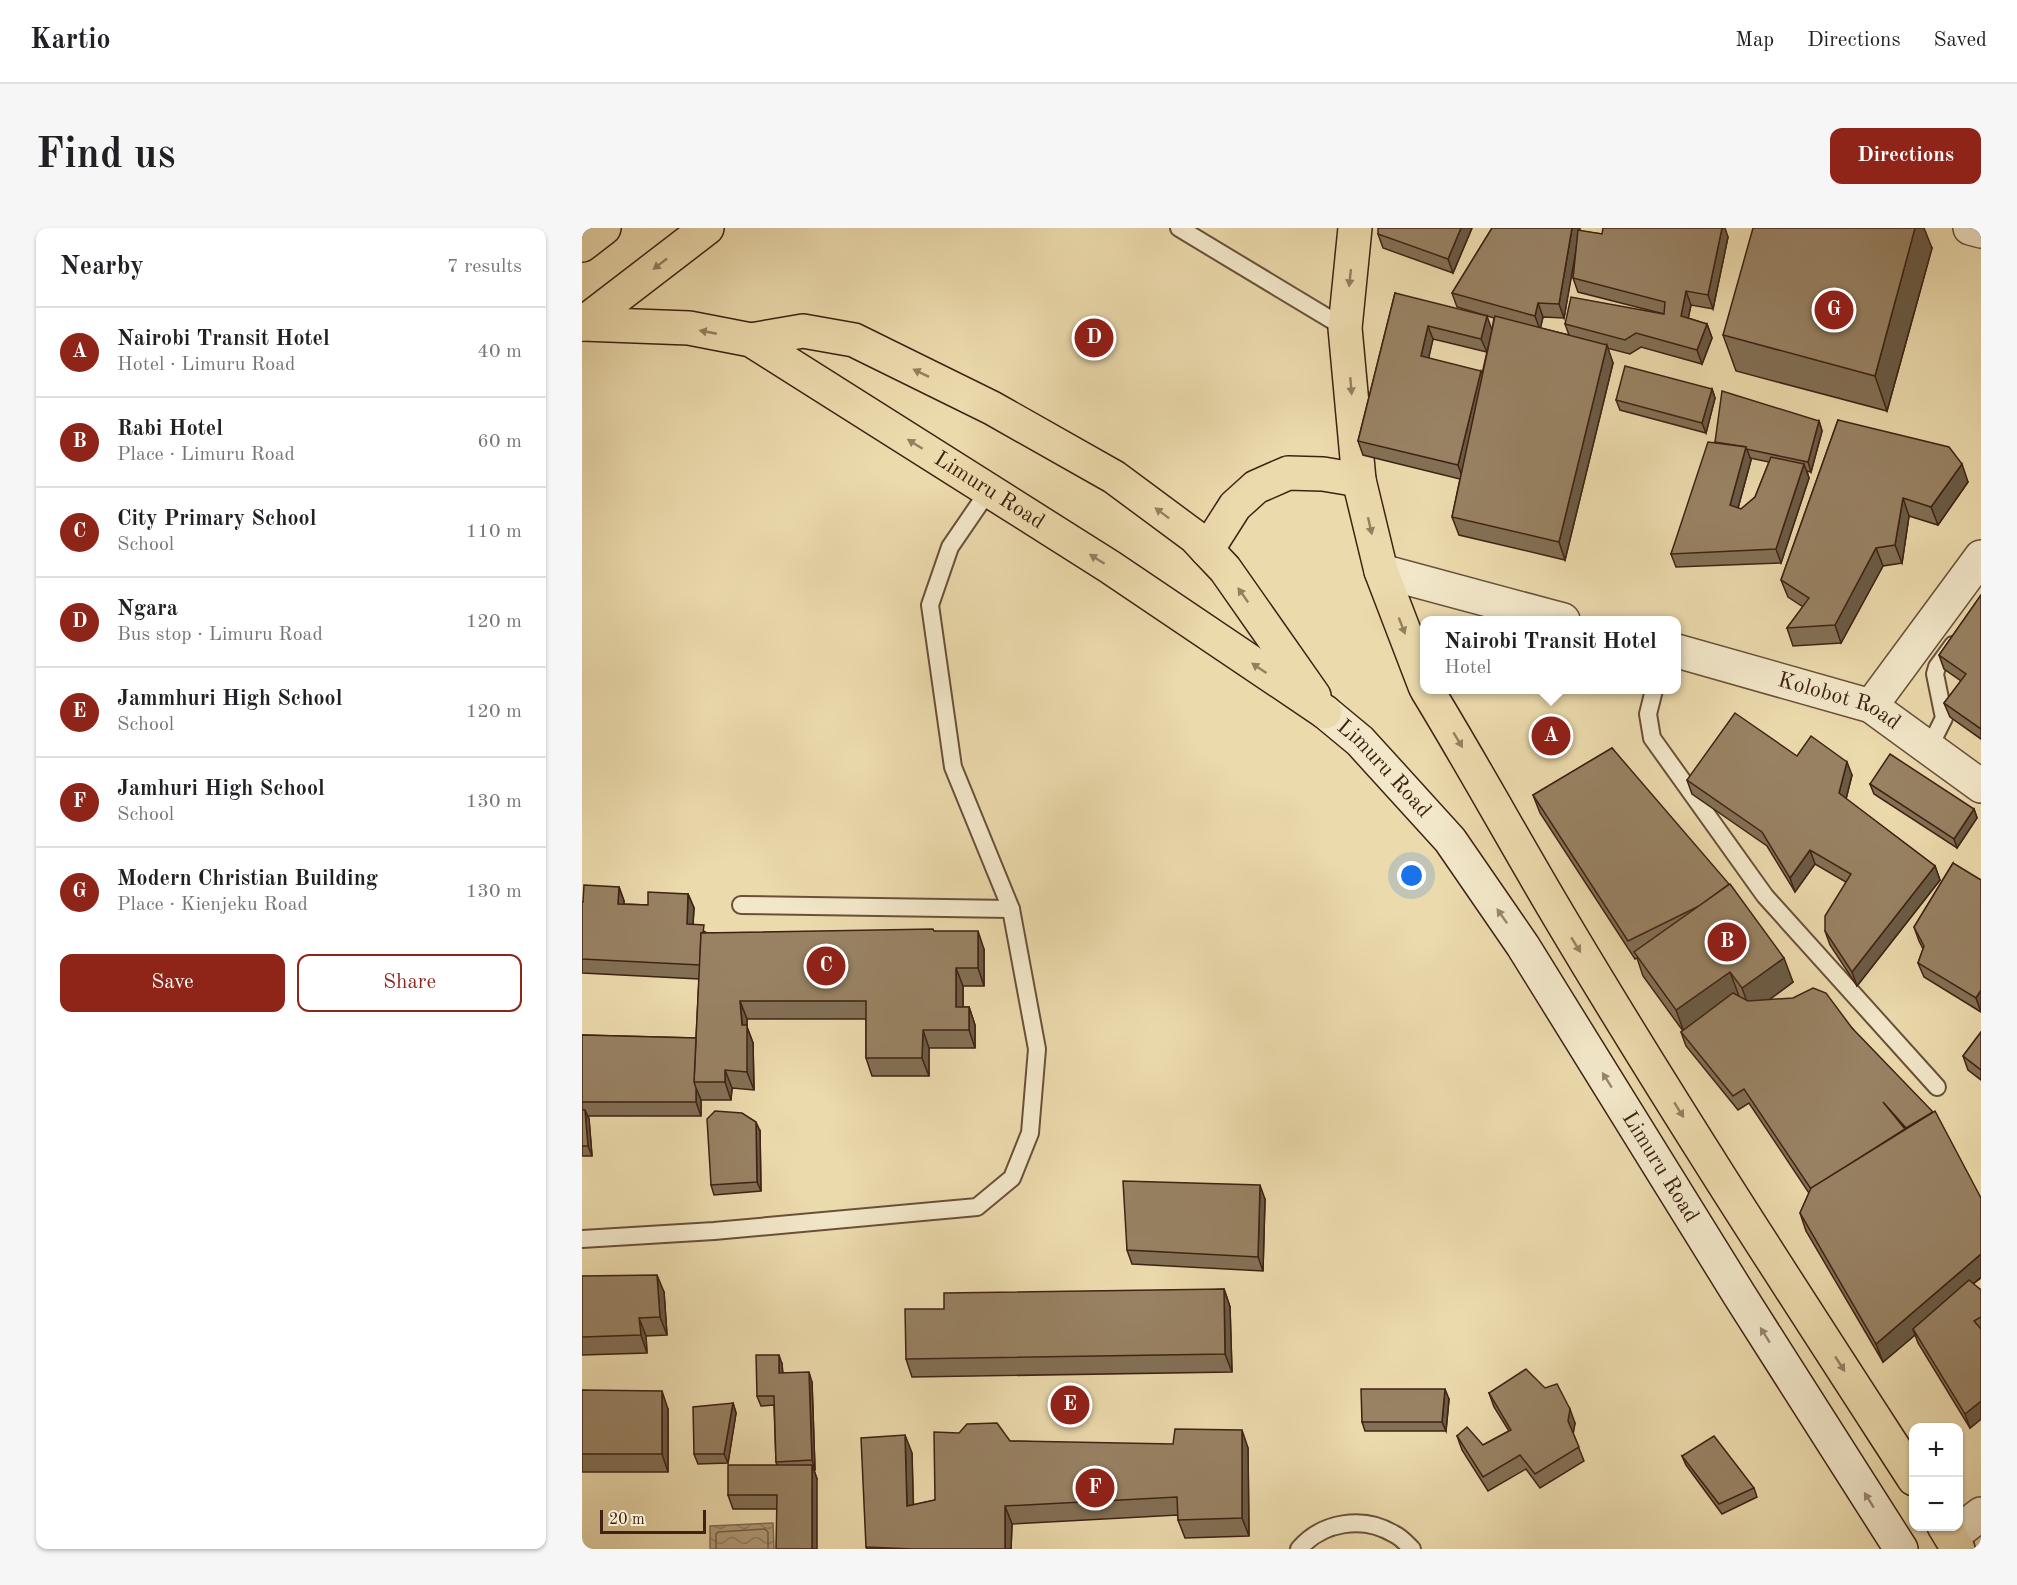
<!DOCTYPE html>
<meta charset="utf-8">
<style>
:root{--surface:#fff;--page:#f6f6f6;--text:#202124;--muted:#757577;--line:#e0e0e0;--accent:#8f2418}
body{margin:0;font-family:"Old Standard TT",serif;background:var(--page);color:var(--text)}
.controls{position:absolute;right:18px;bottom:18px;display:grid;overflow:hidden;border-radius:12px;box-shadow:0 2px 4px #0004}
.controls button{width:54px;height:54px;display:grid;place-items:center;padding:0;border:0;border-bottom:2px solid var(--line);background:var(--surface);color:var(--text);font:30px sans-serif}
.scale{position:absolute;left:18px;bottom:15px;width:106px;box-sizing:border-box;padding-left:6px;border:3px solid #3f2214;border-top:0;font-size:16px;line-height:21px;white-space:nowrap;color:#3f2214;-webkit-text-stroke:4px #f2e7c9;paint-order:stroke}
.you{position:absolute;left:830px;top:648px;width:21px;height:21px;margin:-15px;border:4px solid #fff;border-radius:50%;background:#1a73e8;box-shadow:0 0 0 9px #1a73e833}
.badge{display:grid;place-items:center;width:39px;height:39px;border-radius:50%;background:var(--accent);color:#fff;font-size:20px;font-weight:700}
.pin{position:absolute;translate:-50% -50%;border:3px solid #fff;box-shadow:0 2px 6px #0006}
.popup{position:absolute;left:838px;top:388px;width:261px;height:78px;box-sizing:border-box;display:grid;place-content:center;border-radius:12px;background:var(--surface);filter:drop-shadow(0 2px 4px #0005);font-size:20px;white-space:nowrap;color:var(--muted)}
.popup b{font-size:22px;color:var(--text)}
.popup::after{content:'';position:absolute;left:50%;top:100%;margin-left:-12px;border:12px solid transparent;border-top-color:var(--surface)}
.list{margin:0;padding:0;list-style:none}
h2{display:flex;justify-content:space-between;align-items:center;height:78px;margin:0;padding:0 24px;font-size:26px}
h2 small{font-size:20px;font-weight:400;color:var(--muted)}
.list li{display:grid;grid-template-columns:39px 1fr auto;gap:18px;align-items:center;box-sizing:border-box;height:90px;padding:0 24px;border-top:2px solid var(--line)}
.list b{display:block;font-size:22px;white-space:nowrap}
.list p{margin:0;font-size:20px;white-space:nowrap;color:var(--muted)}
.list em{font-size:20px;font-style:normal;color:var(--muted)}
.actions{display:flex;gap:12px;padding:18px 24px}
.actions a{flex:1;padding:14px 0;border:2px solid var(--accent);border-radius:12px;text-align:center;font-size:21px;color:var(--accent)}
.actions .main{background:var(--accent);color:#fff}
.map{position:relative;flex:none;width:1399px;height:1321px;overflow:hidden;border-radius:12px}
header{display:flex;align-items:center;gap:36px;box-sizing:border-box;height:84px;padding:0 30px;background:var(--surface);border-bottom:2px solid var(--line)}
header strong{font-size:28px}
nav{display:flex;gap:33px;margin-inline-start:auto;font-size:21px}
.intro{display:flex;align-items:center;justify-content:space-between;box-sizing:border-box;height:144px;padding:0 36px}
h1{margin:0;font-size:42px}
.button{padding:15px 27px;border-radius:12px;background:var(--accent);color:#fff;font-size:21px;font-weight:700}
main{display:flex;gap:36px;padding:0 36px}
aside{flex:1;background:var(--surface);border-radius:12px;box-shadow:0 2px 4px #0004}
.map>svg:first-child{display:block}
.water{fill:url(#water-waves);stroke:#836b50;stroke-width:1.5}
.lines{fill:none;stroke-linecap:round;stroke-linejoin:round}
.shore{stroke:#785e46;stroke-width:1.5}
.lane-casing{stroke:#6a503a;stroke-width:20}
.street-casing{stroke:#6a503a;stroke-width:36}
.secondary-casing{stroke:#3f2214;stroke-width:36}
.primary-casing{stroke:#3f2214;stroke-width:36}
.highway-casing{stroke:#3f2214;stroke-width:36}
.lane{stroke:#f2e7c9;stroke-width:16}
.street{stroke:#f2e7c9;stroke-width:33}
.secondary{stroke:#f2e7c9;stroke-width:33}
.primary{stroke:#ebdaac;stroke-width:33}
.highway{stroke:#ebdaac;stroke-width:33}
.wall{fill:#837055;stroke:#3f2214;stroke-width:1.5;fill-rule:evenodd}
.shaded-wall{fill:#6a5b45;stroke:#3f2214;stroke-width:1.5}
.building{fill:#988263;stroke:#3f2214;stroke-width:1.5}
.oneway{fill:#957e60}
.oneway2{fill:#98846e}
.labels{text-anchor:middle;dominant-baseline:central;stroke-width:4.5;stroke-linejoin:round;paint-order:stroke}
.street-label{font-size:22px;fill:#3f2214;stroke:#f2e7c9}
</style>
<header>
<strong>Kartio</strong>
<nav><a>Map</a><a>Directions</a><a>Saved</a></nav>
</header>
<div class="intro"><h1>Find us</h1><a class="button">Directions</a></div>
<main>
<aside>
<h2>Nearby<small>7 results</small></h2>
<ul class="list">
<li><span class="badge">A</span><div><b>Nairobi Transit Hotel</b><p>Hotel · Limuru Road</p></div><em>40 m</em></li>
<li><span class="badge">B</span><div><b>Rabi Hotel</b><p>Place · Limuru Road</p></div><em>60 m</em></li>
<li><span class="badge">C</span><div><b>City Primary School</b><p>School</p></div><em>110 m</em></li>
<li><span class="badge">D</span><div><b>Ngara</b><p>Bus stop · Limuru Road</p></div><em>120 m</em></li>
<li><span class="badge">E</span><div><b>Jammhuri High School</b><p>School</p></div><em>120 m</em></li>
<li><span class="badge">F</span><div><b>Jamhuri High School</b><p>School</p></div><em>130 m</em></li>
<li><span class="badge">G</span><div><b>Modern Christian Building</b><p>Place · Kienjeku Road</p></div><em>130 m</em></li>
</ul>
<div class="actions"><a class="main">Save</a><a>Share</a></div>
</aside>
<div class="map">
<svg width="1399" height="1321" viewBox="0 0 1399 1321">
<defs>
<pattern id="water-waves" width="16" height="10" patternUnits="userSpaceOnUse" patternTransform="scale(1.5)"><rect width="16" height="10" fill="#b19b78"/><path d="M0 5q4-4 8 0t8 0" fill="none" stroke="#917e61"/></pattern>
</defs>
<rect width="100%" height="100%" fill="#ebdaac"/>
<filter id="stains"><feTurbulence type="fractalNoise" baseFrequency=".00333" numOctaves="4"/><feColorMatrix values="0 0 0 0 .2 0 0 0 0 .09 0 0 0 0 .02 0 0 0 .5 -.17"/></filter>
<radialGradient id="worn" r=".72"><stop offset=".6" stop-color="#630" stop-opacity="0"/><stop offset="1" stop-color="#630" stop-opacity=".3"/></radialGradient>
<path class="water" d="M191,1295L192,1321H128V1298Z"/>
<g class="lines">
<path class="shore" d="M134,1321V1306L136,1304L183,1301L186,1304V1321"/>
<defs>
<g id="lane">
<path d="M597,0L763,100"/>
<path d="M1072,462L1066,486L1070,510L1183,668L1355,859"/>
<path d="M1347,520L1362,490L1353,446L1355,439L1371,417"/>
<path d="M159,677L429,681"/>
<path d="M0,1011L132,1003L395,979L430,950L448,905L455,821L429,681L371,539L348,377L368,319L407,262"/>
<path d="M717,1321C740,1294 781,1287 812,1306C819,1309 825,1316 830,1321"/>
</g>
<g id="street">
<path d="M1388,0L1399,3"/>
<path d="M799,343L981,392"/>
<path id="s1" d="M1095,423L1289,478L1399,558"/>
<path d="M1289,478L1399,329"/>
<path d="M1369,1309L1399,1286"/>
</g>
<g id="secondary">
<path id="s2" d="M743,484L778,513L868,612L941,718L1158,1068L1319,1321"/>
</g>
<g id="primary">
<path d="M773,0L763,100L777,252L799,343L843,458"/>
<path id="s3" d="M0,96L107,100L169,112L528,339L743,484"/>
<path d="M169,112L221,103L272,112L410,180L532,249L613,309L625,322L643,341L732,468"/>
<path d="M625,322L653,278L674,259L706,245L741,246L777,252"/>
<path d="M845,462C892,539 935,618 981,695C1093,883 1213,1067 1332,1251"/>
<path d="M1362,1298L1376,1321"/>
</g>
<g id="highway">
<path d="M0,17L22,0"/>
<path d="M0,96L125,0"/>
</g>
</defs>
<use href="#lane" class="lane-casing"/>
<use href="#street" class="street-casing"/>
<use href="#secondary" class="secondary-casing"/>
<use href="#primary" class="primary-casing"/>
<use href="#highway" class="highway-casing"/>
<use href="#lane" class="lane"/>
<use href="#street" class="street"/>
<use href="#secondary" class="secondary"/>
<use href="#primary" class="primary"/>
<use href="#highway" class="highway"/>
</g>
<g class="wall">
<path d="M890,0L871,45L801,20L796,6Z"/>
<path d="M910,0H998L997,3L1020,6L1146,9L1131,81L1109,77L1106,90L1125,96L1130,110L1120,136L1059,119L1048,126L1025,120L1031,135L983,332L877,307L870,289L878,251L781,227L776,213L813,65L910,101L912,90L875,79L870,65ZM994,19L991,50L996,64L1082,86L983,96L987,107L958,100L961,89L982,90ZM851,111L905,124L907,115L900,146L846,130Z"/>
<path d="M1350,20L1305,183L1154,143L1141,107Z"/>
<path d="M1130,161L1133,170L1124,205L1038,182L1034,172Z"/>
<path d="M1256,192L1386,254L1356,297L1327,288L1320,335L1301,338L1259,415L1211,418L1205,400L1221,379L1206,369L1199,352Z"/>
<path d="M1237,193L1240,203L1229,244L1225,243L1227,250L1199,335L1094,339L1089,326L1134,215L1133,214ZM1168,230L1187,234L1173,269L1159,281L1156,280L1169,232Z"/>
<path d="M1399,367V511L1368,489L1362,475L1379,453L1362,441L1357,427Z"/>
<path d="M1030,520L1211,754L1187,772L1270,800L1399,970V1050L1391,1056L1399,1062V1191L1388,1200L1336,1115L1333,1107L1301,1134L1224,1003L1218,985L1227,965L1167,875L1156,882L1104,818L1099,804L1101,803L1061,748L1055,730L1053,731L958,585L951,567Z"/>
<path d="M1215,528L1270,547L1264,571L1353,638L1358,652L1275,758L1248,717L1243,703L1264,654L1233,636L1213,664L1185,618L1110,566L1105,552Z"/>
<path d="M1288,556L1392,581L1395,590L1375,620L1292,566Z"/>
<path d="M1371,635L1399,784L1342,749L1336,735L1341,721L1337,713L1332,699Z"/>
<path d="M37,659L42,673V676L66,677L106,666L112,680L111,697L125,705L352,703L402,721V758H381V779H387L393,797V820H347V848H290L284,830V791H165V799L171,815L172,862L150,860L149,872H119V888H6L7,891L10,928H0V807L114,810L117,751L0,745V674Z"/>
<path d="M1399,804V852L1386,842L1381,828Z"/>
<path d="M178,903L179,963L132,967L129,957Z"/>
<path d="M683,971L681,1043L550,1036L545,1022Z"/>
<path d="M0,1048L82,1064L85,1107L64,1108L65,1125L0,1127Z"/>
<path d="M642,1061L648,1079L650,1144L330,1149L324,1131L362,1081Z"/>
<path d="M200,1136L201,1145L230,1154L233,1242H232L235,1251L195,1281H151L146,1267L195,1237L194,1234L192,1177L179,1178L175,1168Z"/>
<path d="M0,1162L86,1181V1244H0Z"/>
<path d="M907,1165L993,1195L991,1205L1002,1233L958,1260L944,1241L906,1263L880,1222L875,1208L901,1217L927,1203L912,1179Z"/>
<path d="M867,1171L864,1203H783L780,1194Z"/>
<path d="M151,1175L154,1185L146,1235L116,1236L112,1226Z"/>
<path d="M428,1213L666,1220L667,1308L603,1310L596,1292V1287L430,1296L429,1321H285L284,1319L330,1225L331,1277L353,1272Z"/>
<path d="M1100,1228L1172,1260L1175,1269L1140,1286L1104,1237Z"/>
</g>
<g class="shaded-wall">
<path d="M879,0H890L871,45L866,31Z"/>
<path d="M990,0H998L982,90L977,76Z"/>
<path d="M1140,0H1143L1146,9L1131,81L1126,67Z"/>
<path d="M1333,0H1342L1350,20L1305,183L1293,148Z"/>
<path d="M1104,63L1109,77L1104,101L1099,88Z"/>
<path d="M956,75L961,89L958,102L953,88Z"/>
<path d="M905,88L910,102L905,124L899,111Z"/>
<path d="M1125,96L1130,110L1120,136L1115,122Z"/>
<path d="M846,98L851,111L844,142L839,128Z"/>
<path d="M1025,117L1031,135L983,332L977,314Z"/>
<path d="M899,143L905,157L881,251L876,237Z"/>
<path d="M1130,161L1133,170L1124,205L1120,195Z"/>
<path d="M1237,193L1240,203L1229,244L1226,234Z"/>
<path d="M1164,219L1169,232L1153,291L1148,277Z"/>
<path d="M1222,236L1227,250L1199,335L1194,321Z"/>
<path d="M1380,236L1386,254L1356,297L1349,279Z"/>
<path d="M1321,270L1327,288L1320,335L1313,317Z"/>
<path d="M1294,320L1301,338L1259,415L1253,397Z"/>
<path d="M1265,534L1270,547L1262,579L1257,565Z"/>
<path d="M1392,581L1395,590L1375,620L1372,611Z"/>
<path d="M1228,622L1233,636L1213,664L1208,650Z"/>
<path d="M1353,638L1358,652L1275,758L1270,744Z"/>
<path d="M37,659L42,673L41,690L36,676Z"/>
<path d="M106,666L112,680L110,710L105,696Z"/>
<path d="M396,703L402,721V758L396,740Z"/>
<path d="M1202,730L1211,754L1169,785L1160,760Z"/>
<path d="M374,740L381,758V797L374,779Z"/>
<path d="M1148,744L1157,768L1103,807L1094,782Z"/>
<path d="M1399,762V784L1394,770Z"/>
<path d="M158,773L165,791V799L171,815L172,862L165,844Z"/>
<path d="M387,779L393,797V820L387,802Z"/>
<path d="M341,802L347,820V848L340,830Z"/>
<path d="M143,842L150,860L149,872L143,854Z"/>
<path d="M114,860L119,872V888L114,874Z"/>
<path d="M3,882L7,891L10,928L6,918Z"/>
<path d="M174,894L178,903L179,963L175,954Z"/>
<path d="M678,957L683,971L681,1043L676,1029Z"/>
<path d="M1399,1026V1049L1333,1106L1331,1101L1333,1107L1301,1134L1294,1116Z"/>
<path d="M75,1047L82,1064L85,1107L78,1089Z"/>
<path d="M642,1061L648,1079L650,1144L643,1126Z"/>
<path d="M57,1090L64,1108L65,1125L59,1107Z"/>
<path d="M197,1127L200,1136L201,1155L197,1145Z"/>
<path d="M227,1144L230,1154L233,1242L230,1232Z"/>
<path d="M863,1161L867,1171L864,1203L860,1194Z"/>
<path d="M80,1163L86,1181V1244L80,1226Z"/>
<path d="M1399,1173V1191L1388,1200L1383,1186Z"/>
<path d="M151,1175L154,1185L146,1235L142,1226Z"/>
<path d="M988,1181L993,1195L991,1207L986,1193Z"/>
<path d="M660,1202L666,1220L667,1308L660,1290Z"/>
<path d="M323,1207L330,1225L332,1296L325,1278Z"/>
<path d="M230,1237L235,1251V1321H230Z"/>
<path d="M423,1278L430,1296L429,1321H423Z"/>
</g>
<g class="building">
<path d="M796,0H879L866,31L796,6Z"/>
<path d="M910,0H990L977,76L956,75L953,88L870,65Z"/>
<path d="M1021,0H1140L1126,67L1104,63L1099,88L1125,96L1115,122L1054,105L1043,112L983,96L989,69L1082,86L1083,74L991,50L996,2L1020,6Z"/>
<path d="M1171,0H1333L1293,148L1141,107Z"/>
<path d="M813,65L905,88L899,111L846,98L839,128L899,143L876,237L776,213Z"/>
<path d="M913,88L1025,117L977,314L870,289Z"/>
<path d="M1043,138L1130,161L1120,195L1034,172Z"/>
<path d="M1140,163L1237,193L1226,234L1164,221V219L1133,214Z"/>
<path d="M1256,192L1367,219L1380,236L1349,279L1321,270L1313,317L1294,320L1253,397L1205,400L1227,370L1199,352Z"/>
<path d="M1126,214L1164,219L1148,277L1159,281L1173,269L1189,229L1222,236L1194,321L1089,326Z"/>
<path d="M1399,367V501L1362,475L1384,446L1357,427Z"/>
<path d="M1153,485L1215,528L1229,508L1265,534L1257,565L1353,638L1270,744L1243,703V688L1269,646L1228,622L1208,650L1180,604L1105,552Z"/>
<path d="M1030,520L1147,656L1117,678L1046,713L951,567Z"/>
<path d="M1308,526L1392,581L1372,611L1288,556Z"/>
<path d="M1371,635L1399,652V762L1394,770L1336,735L1342,718L1332,699Z"/>
<path d="M1148,656L1202,730L1160,760L1148,744L1094,782L1052,724Z"/>
<path d="M2,657L37,659L36,676L66,677V664L106,666L105,696L122,697L121,705H119L118,737L0,731V674H1Z"/>
<path d="M351,701L352,703H396V740H374V779H387V802H341L340,830H284V773H158L160,797H165V844L143,842V854H112L119,705Z"/>
<path d="M1231,760L1244,765L1270,800L1351,884L1324,900L1301,874L1323,901L1229,961L1162,861L1151,868L1099,804L1151,765L1166,773L1211,770Z"/>
<path d="M1399,804V842L1381,828Z"/>
<path d="M0,807L114,810L112,854L114,860V874H0Z"/>
<path d="M0,882H3L6,918H0Z"/>
<path d="M133,883L160,885L174,894L175,954L129,957L125,891Z"/>
<path d="M1353,883L1399,970V1026L1294,1116L1218,985L1229,960Z"/>
<path d="M541,953L678,957L676,1029L545,1022Z"/>
<path d="M75,1047L78,1089L57,1090L59,1107L0,1109V1048Z"/>
<path d="M1387,1052L1399,1062V1089L1392,1093L1399,1101V1173L1383,1186L1331,1101Z"/>
<path d="M642,1061L643,1126L324,1131L323,1081H362V1065Z"/>
<path d="M174,1127H197V1145L227,1144L230,1232L194,1234L192,1168H175Z"/>
<path d="M944,1141L963,1160L975,1156L988,1181L986,1193L997,1219L953,1246L938,1227L901,1249L875,1208L885,1199L901,1217L929,1202L907,1165Z"/>
<path d="M779,1161H863L860,1194H780Z"/>
<path d="M0,1162L80,1163V1226H0Z"/>
<path d="M151,1175L142,1226H112L111,1179Z"/>
<path d="M415,1195L428,1213L591,1216L593,1201L660,1202V1290L596,1292L595,1269L423,1278V1321H330L284,1319L279,1210L323,1207L325,1278L353,1272L352,1204L377,1205L385,1196Z"/>
<path d="M1132,1208L1172,1260L1137,1276L1100,1228Z"/>
<path d="M146,1237H230V1321H194L195,1267H146Z"/>
</g>
<defs><path id="oneway-solid" d="M-6-.8H1V-3.2L6.5 0L1 3.2V.8H-6Z" transform="scale(1.5)"/></defs>
<g class="oneway">
<use href="#oneway-solid" transform="translate(78 36) rotate(142)"/>
<use href="#oneway-solid" transform="translate(768 50) rotate(96)"/>
<use href="#oneway-solid" transform="translate(126 104) rotate(-169)"/>
<use href="#oneway-solid" transform="translate(339 145) rotate(-154)"/>
<use href="#oneway-solid" transform="translate(769 158) rotate(85)"/>
<use href="#oneway-solid" transform="translate(333 216) rotate(-148)"/>
<use href="#oneway-solid" transform="translate(580 285) rotate(-143)"/>
<use href="#oneway-solid" transform="translate(788 298) rotate(77)"/>
<use href="#oneway-solid" transform="translate(515 331) rotate(-148)"/>
<use href="#oneway-solid" transform="translate(661 367) rotate(-125)"/>
<use href="#oneway-solid" transform="translate(820 398) rotate(69)"/>
<use href="#oneway-solid" transform="translate(677 440) rotate(-146)"/>
<use href="#oneway-solid" transform="translate(876 512) rotate(59)"/>
<use href="#oneway-solid" transform="translate(994 717) rotate(58)"/>
<use href="#oneway-solid" transform="translate(1097 882) rotate(58)"/>
<use href="#oneway-solid" transform="translate(1258 1136) rotate(57)"/>
</g>
<g class="oneway2">
<use href="#oneway-solid" transform="translate(920 688) rotate(-125)"/>
<use href="#oneway-solid" transform="translate(1025 852) rotate(-122)"/>
<use href="#oneway-solid" transform="translate(1183 1107) rotate(-122)"/>
<use href="#oneway-solid" transform="translate(1287 1272) rotate(-122)"/>
</g>
<g class="labels">
<g class="street-label">
<text stroke="none"><textPath href="#s3" startOffset="452">Limuru Road</textPath></text>
<text stroke="none"><textPath href="#s1" startOffset="170">Kolobot Road</textPath></text>
<text stroke="none"><textPath href="#s2" startOffset="82">Limuru Road</textPath></text>
<text stroke="none"><textPath href="#s2" startOffset="568">Limuru Road</textPath></text>
</g>
</g>
<rect width="100%" height="100%" filter="url(#stains)"/>
<rect width="100%" height="100%" fill="url(#worn)"/>
</svg>
<div class="controls">
<button>+</button>
<button>−</button>
</div>
<div class="scale">20 m</div>
<div class="you"></div>
<div class="pin badge" style="left:969px;top:508px">A</div>
<div class="popup"><b>Nairobi Transit Hotel</b>Hotel</div>
<div class="pin badge" style="left:1145px;top:714px">B</div>
<div class="pin badge" style="left:244px;top:738px">C</div>
<div class="pin badge" style="left:512px;top:110px">D</div>
<div class="pin badge" style="left:488px;top:1177px">E</div>
<div class="pin badge" style="left:513px;top:1260px">F</div>
<div class="pin badge" style="left:1252px;top:82px">G</div>
</div>
</main>
